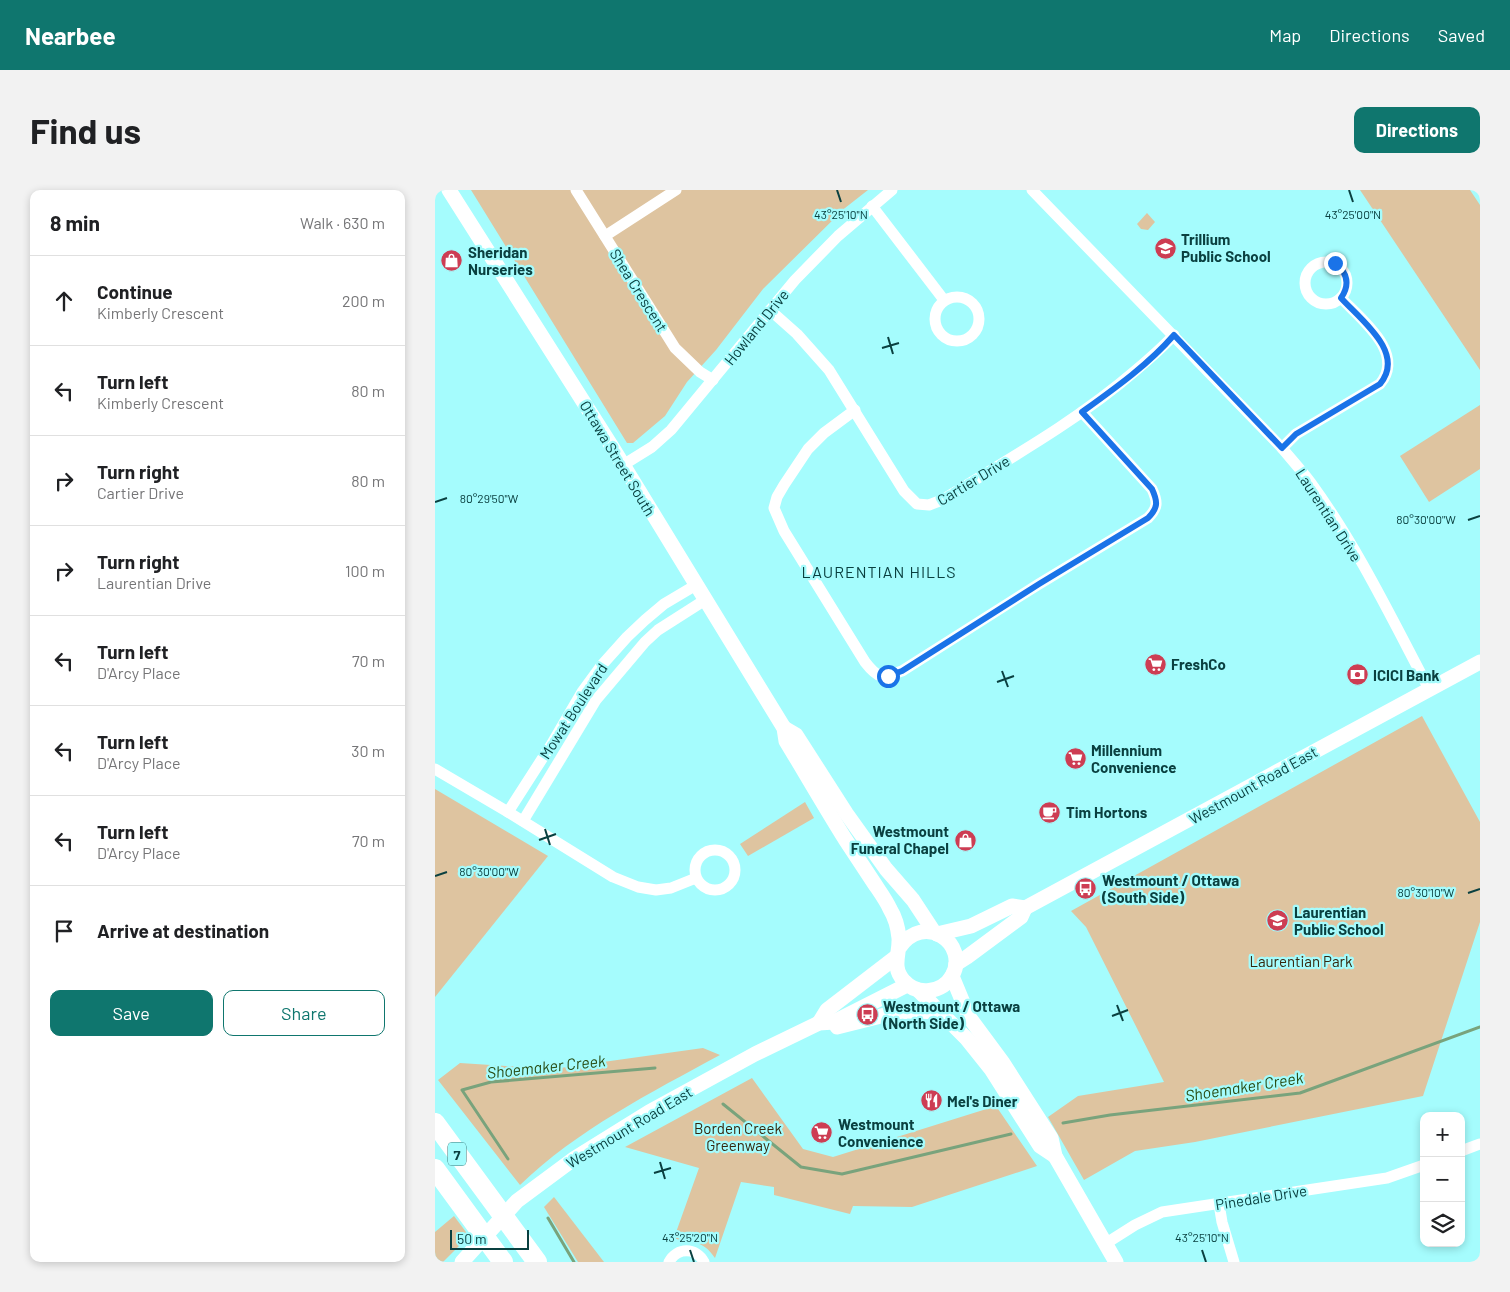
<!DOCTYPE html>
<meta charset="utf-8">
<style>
:root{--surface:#fff;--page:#f2f2f2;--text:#202124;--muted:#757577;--line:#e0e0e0;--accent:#0f766e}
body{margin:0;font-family:Barlow,sans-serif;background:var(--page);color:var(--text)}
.controls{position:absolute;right:15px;bottom:15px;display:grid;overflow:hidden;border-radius:10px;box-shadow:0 2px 8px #0003}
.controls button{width:45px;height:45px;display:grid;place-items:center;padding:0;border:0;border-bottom:1px solid var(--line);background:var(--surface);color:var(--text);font:25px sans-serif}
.scale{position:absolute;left:15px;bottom:12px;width:79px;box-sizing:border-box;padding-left:5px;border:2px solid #0a4040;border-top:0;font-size:14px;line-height:18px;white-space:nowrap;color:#0a4040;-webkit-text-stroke:4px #a5fcfd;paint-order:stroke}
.stop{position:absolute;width:15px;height:15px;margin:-11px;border:4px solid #1a73e8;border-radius:50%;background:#fff}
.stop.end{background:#1a73e8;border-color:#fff;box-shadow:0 1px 5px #0008}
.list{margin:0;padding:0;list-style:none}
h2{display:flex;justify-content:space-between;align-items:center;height:65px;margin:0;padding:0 20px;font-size:21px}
h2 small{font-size:16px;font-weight:400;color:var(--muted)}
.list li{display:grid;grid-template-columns:32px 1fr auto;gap:15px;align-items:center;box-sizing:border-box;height:90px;padding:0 20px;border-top:1px solid var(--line)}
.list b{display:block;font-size:19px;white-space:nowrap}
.list p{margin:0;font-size:16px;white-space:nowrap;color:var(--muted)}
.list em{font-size:16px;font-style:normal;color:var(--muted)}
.actions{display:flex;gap:10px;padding:15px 20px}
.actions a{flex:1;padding:11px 0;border:1px solid var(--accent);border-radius:10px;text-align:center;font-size:18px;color:var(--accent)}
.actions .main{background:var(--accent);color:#fff}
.icon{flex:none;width:28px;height:28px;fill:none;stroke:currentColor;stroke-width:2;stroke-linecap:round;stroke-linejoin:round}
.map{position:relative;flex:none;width:1045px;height:1072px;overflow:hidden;border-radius:10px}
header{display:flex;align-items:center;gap:30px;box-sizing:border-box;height:70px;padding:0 25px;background:var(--accent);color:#fff}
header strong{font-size:24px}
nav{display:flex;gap:28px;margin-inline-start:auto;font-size:18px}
.intro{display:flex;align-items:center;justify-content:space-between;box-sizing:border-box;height:120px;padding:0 30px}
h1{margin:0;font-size:35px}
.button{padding:12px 22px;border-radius:10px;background:var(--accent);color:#fff;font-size:18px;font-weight:700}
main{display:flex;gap:30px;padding:0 30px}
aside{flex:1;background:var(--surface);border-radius:10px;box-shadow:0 2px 8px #0003}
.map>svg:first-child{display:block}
.green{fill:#dec4a0}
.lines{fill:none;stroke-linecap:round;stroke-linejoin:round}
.stream{stroke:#79a37c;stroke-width:3}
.street{stroke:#fff;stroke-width:11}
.secondary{stroke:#fff;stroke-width:15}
.highway{stroke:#fff;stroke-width:20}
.route{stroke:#1a73e8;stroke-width:6}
.ticks{fill:none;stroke:#0a4040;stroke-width:2}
.labels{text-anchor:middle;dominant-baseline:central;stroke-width:4.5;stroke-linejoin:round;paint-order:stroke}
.shield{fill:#a5fcfd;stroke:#387879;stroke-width:1}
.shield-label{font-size:14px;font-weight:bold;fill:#0a4040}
.poi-label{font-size:15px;font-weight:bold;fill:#0a4040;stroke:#a5fcfd;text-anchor:start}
.street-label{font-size:15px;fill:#0a4040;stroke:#a5fcfd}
.park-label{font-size:15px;fill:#36260c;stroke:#a5fcfd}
.neighbourhood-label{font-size:16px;letter-spacing:1px;fill:#0a4040;stroke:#a5fcfd}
.water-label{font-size:16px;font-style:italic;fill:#294c14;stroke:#a5fcfd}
.ticks-label{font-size:12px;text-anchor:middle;fill:#0a4040;stroke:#a5fcfd;stroke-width:4.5;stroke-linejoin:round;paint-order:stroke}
</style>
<header>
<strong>Nearbee</strong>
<nav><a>Map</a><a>Directions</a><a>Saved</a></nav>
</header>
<div class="intro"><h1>Find us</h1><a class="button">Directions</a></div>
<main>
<aside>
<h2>8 min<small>Walk · 630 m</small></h2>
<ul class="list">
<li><svg class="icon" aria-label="ahead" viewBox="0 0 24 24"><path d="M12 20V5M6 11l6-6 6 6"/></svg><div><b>Continue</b><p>Kimberly Crescent</p></div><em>200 m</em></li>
<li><svg class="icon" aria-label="left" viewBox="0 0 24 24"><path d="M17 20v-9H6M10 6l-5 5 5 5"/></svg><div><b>Turn left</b><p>Kimberly Crescent</p></div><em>80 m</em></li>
<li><svg class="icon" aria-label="right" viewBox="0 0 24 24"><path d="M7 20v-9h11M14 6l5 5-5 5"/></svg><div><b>Turn right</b><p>Cartier Drive</p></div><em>80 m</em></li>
<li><svg class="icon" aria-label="right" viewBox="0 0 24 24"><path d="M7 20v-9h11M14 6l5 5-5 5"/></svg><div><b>Turn right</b><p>Laurentian Drive</p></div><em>100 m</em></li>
<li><svg class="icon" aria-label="left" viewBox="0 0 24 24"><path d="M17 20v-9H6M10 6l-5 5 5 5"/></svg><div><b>Turn left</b><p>D'Arcy Place</p></div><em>70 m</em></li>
<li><svg class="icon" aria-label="left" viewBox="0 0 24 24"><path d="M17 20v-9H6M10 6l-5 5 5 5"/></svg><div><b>Turn left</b><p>D'Arcy Place</p></div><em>30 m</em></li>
<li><svg class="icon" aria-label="left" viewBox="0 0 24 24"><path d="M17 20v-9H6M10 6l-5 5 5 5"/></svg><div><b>Turn left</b><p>D'Arcy Place</p></div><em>70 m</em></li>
<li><svg class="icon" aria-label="arrive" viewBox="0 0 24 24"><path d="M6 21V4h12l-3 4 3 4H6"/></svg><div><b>Arrive at destination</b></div></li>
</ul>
<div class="actions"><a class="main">Save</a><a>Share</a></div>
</aside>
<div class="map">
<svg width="1045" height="1072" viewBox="0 0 1045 1072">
<rect width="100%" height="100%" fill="#a5fcfd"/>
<g class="green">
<path d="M36,0H433L410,18L328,99L281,160L252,192L230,226L198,253H192Z"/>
<path d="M925,0H1035L1045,15V180Z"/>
<path d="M712,23L720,32L713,40L706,39L702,34Z"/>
<path d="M1045,215V279L994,312L965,266Z"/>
<path d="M987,526L1045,632V732L988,906L760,952L700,961L649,990L613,927L643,906L729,892L651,737L636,721Z"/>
<path d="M0,599L113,666L0,807Z"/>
<path d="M370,612L379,628L313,666L305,654Z"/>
<path d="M268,858L285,865C215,903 142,940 85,995L3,890L25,873L118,879Z"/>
<path d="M317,888L368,959L398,967L561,916L602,976L477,1017L418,1016L415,1024L339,1005V997L306,992L280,1068C266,1047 257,1056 239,1048L264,978L190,957Z"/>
<path d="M119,1007L169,1072H143L109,1017Z"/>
<path d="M19,1026L34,1046L8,1072H0V1042Z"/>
</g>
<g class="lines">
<g class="stream">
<path d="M288,914L366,977L407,984L576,944"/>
<path d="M628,933L675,925L865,903L1045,837"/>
<path d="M73,969L27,900L56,892L220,878"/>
<path d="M113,1028L139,1072"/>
</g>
<g class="street">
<path d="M141,0L240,158L265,182L278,190"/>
<path d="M597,0L847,258C856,269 867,281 876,293C922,356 957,429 994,499"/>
<path d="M437,16L509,110"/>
<path d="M170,46L241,0"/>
<circle cx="891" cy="93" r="21"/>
<circle cx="522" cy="129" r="22"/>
<path d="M335,120L362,144L394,180L469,301L482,314L494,315L507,310C572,270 642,231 700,181C713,170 727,158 739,145"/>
<path d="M420,220L389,243L373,259L349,295L342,307L339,318L349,341L430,472C444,490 447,488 467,481L604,394L713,328C723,318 723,312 717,299L647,222"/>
<path d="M847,258L861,244L945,194C971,163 926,129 906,108"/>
<path d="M188,275L217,257L236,240L360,90L403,46L457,0"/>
<path d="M0,579L73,622L178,687L203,697L221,700L236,698L261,688"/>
<path d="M73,622L116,555L147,502L166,476L192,447L210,430L229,414L261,395"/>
<path d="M88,631L161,510L210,452L223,440L270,410"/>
<circle cx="280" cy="680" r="20"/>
<path d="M1026,961L1045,954"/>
<path d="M784,1014L787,1032L799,1072"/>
<path d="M670,1054L700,1035L727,1022L952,988L989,975"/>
<path d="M234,1072C242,1057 261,1057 269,1072"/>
</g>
<g class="secondary">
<path d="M14,0L179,260L349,538L351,551C371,584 390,617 410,649C420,664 429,678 439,693C445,702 451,710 455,719C460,727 463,738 464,748C465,764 456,777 469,791C482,806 507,803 517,786C535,754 489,721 464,758"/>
<path d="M349,538L361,545L411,623L451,679L478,710L499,742"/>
<path d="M590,718L1045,472"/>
<path d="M502,744L536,736L577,716L590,718"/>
<path d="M521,774L532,767L586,727L590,718"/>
<path d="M517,786L534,827L568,873L616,948L620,966L681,1072"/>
<path d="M483,800L532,849L556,879L605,956L620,966"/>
<path d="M384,833L392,820L461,767"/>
<path d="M402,837L462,822L479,821L506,822"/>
<path d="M27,1072L82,1011L140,968L214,922L320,864L384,833L399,832L472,795"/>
</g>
<g class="highway">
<path d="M0,933L102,1072"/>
<path d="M0,979L68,1072"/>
</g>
</g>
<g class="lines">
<path class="route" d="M453,486L467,481L604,394L713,328C723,318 723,312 717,299L647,222C679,199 713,175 739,145L847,258L861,244L945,194C971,163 926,130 906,108C915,95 913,83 900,73"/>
</g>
<path class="ticks" d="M402,0L406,12M914,0L918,12M453,147L458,164M447,158L464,153M0,312L12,308M1033,330L1045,326M567,481L573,497M562,492L579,486M110,639L115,655M104,650L121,644M0,686L12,682M1033,703L1045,699M682,815L688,831M677,826L693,820M225,972L230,989M219,983L236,978M255,1060L259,1072M767,1060L771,1072"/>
<defs>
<symbol id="school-disc" viewBox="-11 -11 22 22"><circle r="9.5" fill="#cd3d53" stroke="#a5fcfd"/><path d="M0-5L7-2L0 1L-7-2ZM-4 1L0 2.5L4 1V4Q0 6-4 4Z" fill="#fff"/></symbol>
<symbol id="shop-disc" viewBox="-11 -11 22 22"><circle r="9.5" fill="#cd3d53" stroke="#a5fcfd"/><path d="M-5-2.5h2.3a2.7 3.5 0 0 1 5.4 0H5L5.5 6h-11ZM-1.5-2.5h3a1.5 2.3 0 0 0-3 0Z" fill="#fff"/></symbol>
<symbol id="supermarket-disc" viewBox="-11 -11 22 22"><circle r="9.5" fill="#cd3d53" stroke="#a5fcfd"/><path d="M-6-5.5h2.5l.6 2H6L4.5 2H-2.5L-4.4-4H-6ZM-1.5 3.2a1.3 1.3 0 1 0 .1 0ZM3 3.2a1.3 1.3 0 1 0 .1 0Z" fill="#fff"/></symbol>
<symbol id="bank-disc" viewBox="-11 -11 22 22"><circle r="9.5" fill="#cd3d53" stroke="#a5fcfd"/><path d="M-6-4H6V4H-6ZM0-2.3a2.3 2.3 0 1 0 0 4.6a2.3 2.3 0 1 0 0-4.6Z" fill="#fff"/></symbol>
<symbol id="cafe-disc" viewBox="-11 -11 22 22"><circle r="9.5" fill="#cd3d53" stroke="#a5fcfd"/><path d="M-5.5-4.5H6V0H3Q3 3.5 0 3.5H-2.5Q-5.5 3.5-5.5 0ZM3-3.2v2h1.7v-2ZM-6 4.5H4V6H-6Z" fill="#fff"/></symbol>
<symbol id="bus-disc" viewBox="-11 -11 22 22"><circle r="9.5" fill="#cd3d53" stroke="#a5fcfd"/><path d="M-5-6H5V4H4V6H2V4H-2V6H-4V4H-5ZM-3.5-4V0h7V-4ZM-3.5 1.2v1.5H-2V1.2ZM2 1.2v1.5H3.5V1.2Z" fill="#fff"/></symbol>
<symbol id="restaurant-disc" viewBox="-11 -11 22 22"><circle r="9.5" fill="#cd3d53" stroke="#a5fcfd"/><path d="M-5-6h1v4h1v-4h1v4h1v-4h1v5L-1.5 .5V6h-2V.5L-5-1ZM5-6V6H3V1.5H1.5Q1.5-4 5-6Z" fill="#fff"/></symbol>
</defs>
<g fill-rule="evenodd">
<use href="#school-disc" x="718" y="46" width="25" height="25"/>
<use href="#shop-disc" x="4" y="58" width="25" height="25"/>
<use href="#supermarket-disc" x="708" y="462" width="25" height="25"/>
<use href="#bank-disc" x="910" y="472" width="25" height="25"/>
<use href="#supermarket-disc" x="628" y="556" width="25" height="25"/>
<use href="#cafe-disc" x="602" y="610" width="25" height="25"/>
<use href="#shop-disc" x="518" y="638" width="25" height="25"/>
<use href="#bus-disc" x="638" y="686" width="25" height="25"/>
<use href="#school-disc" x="830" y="718" width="25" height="25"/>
<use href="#bus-disc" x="420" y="812" width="25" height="25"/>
<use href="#restaurant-disc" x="484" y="898" width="25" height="25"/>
<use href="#supermarket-disc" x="374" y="930" width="25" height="25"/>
</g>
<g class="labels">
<rect class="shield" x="13" y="952.5" width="18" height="23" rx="4"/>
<g class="shield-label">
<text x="22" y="964">7</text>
</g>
<g class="poi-label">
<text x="746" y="49">Trillium<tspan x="746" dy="17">Public School</tspan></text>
<text x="33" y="62">Sheridan<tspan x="33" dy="17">Nurseries</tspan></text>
<text x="736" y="474">FreshCo</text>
<text x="938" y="485">ICICI Bank</text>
<text x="656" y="560">Millennium<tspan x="656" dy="17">Convenience</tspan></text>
<text x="631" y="622">Tim Hortons</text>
<text x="514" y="641" text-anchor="end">Westmount<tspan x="514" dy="17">Funeral Chapel</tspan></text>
<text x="667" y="690">Westmount / Ottawa<tspan x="667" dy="17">(South Side)</tspan></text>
<text x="859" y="722">Laurentian<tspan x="859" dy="17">Public School</tspan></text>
<text x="448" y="816">Westmount / Ottawa<tspan x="448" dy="17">(North Side)</tspan></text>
<text x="512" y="911">Mel's Diner</text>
<text x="403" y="934">Westmount<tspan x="403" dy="17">Convenience</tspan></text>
</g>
<g class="street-label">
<text transform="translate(204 100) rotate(58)">Shea Crescent</text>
<text transform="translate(321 137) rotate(-51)">Howland Drive</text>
<text transform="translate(183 268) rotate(59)">Ottawa Street South</text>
<text transform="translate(538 290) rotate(-31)">Cartier Drive</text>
<text transform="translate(894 325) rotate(57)">Laurentian Drive</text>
<text transform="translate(138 521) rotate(-57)">Mowat Boulevard</text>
<text transform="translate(818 595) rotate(-29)">Westmount Road East</text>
<text transform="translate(194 937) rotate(-31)">Westmount Road East</text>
<text transform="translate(826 1007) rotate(-9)">Pinedale Drive</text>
</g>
<g class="park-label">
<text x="866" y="771">Laurentian Park</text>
<text x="303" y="938">Borden Creek<tspan x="303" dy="17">Greenway</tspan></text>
</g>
<g class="neighbourhood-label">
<text x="444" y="381">LAURENTIAN HILLS</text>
</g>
<g class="water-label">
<text transform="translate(111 876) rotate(-6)">Shoemaker Creek</text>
<text transform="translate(809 896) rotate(-9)">Shoemaker Creek</text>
</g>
</g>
<g class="ticks-label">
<text x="406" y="29">43°25'10"N</text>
<text x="918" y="29">43°25'00"N</text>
<text x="54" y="313">80°29'50"W</text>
<text x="991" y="334">80°30'00"W</text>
<text x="54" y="686">80°30'00"W</text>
<text x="991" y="707">80°30'10"W</text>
<text x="255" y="1052">43°25'20"N</text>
<text x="767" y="1052">43°25'10"N</text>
</g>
</svg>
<div class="controls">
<button>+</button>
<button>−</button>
<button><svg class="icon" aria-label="layers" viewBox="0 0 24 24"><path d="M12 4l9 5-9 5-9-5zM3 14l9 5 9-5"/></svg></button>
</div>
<div class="scale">50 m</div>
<div class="stop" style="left:453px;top:486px"></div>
<div class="stop end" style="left:900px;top:73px"></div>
</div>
</main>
